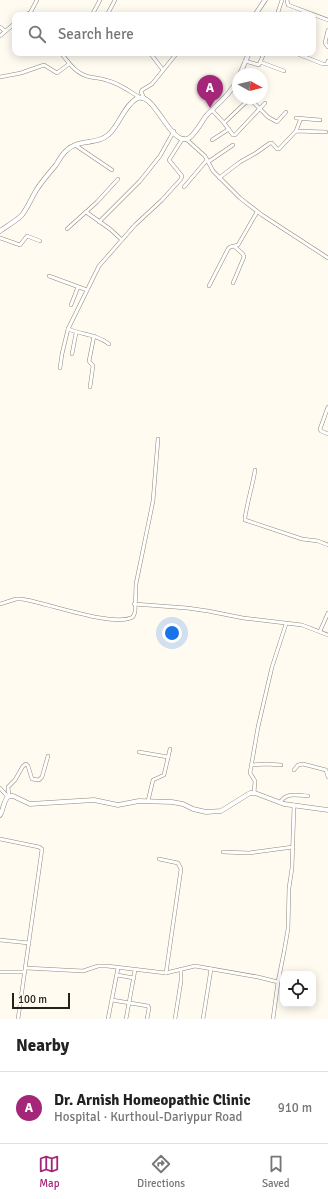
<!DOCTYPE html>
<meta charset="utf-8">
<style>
:root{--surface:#fff;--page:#f2f2f2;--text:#222;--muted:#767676;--line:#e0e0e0;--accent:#a42678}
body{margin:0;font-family:Signika,sans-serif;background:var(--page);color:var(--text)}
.controls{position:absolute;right:12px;bottom:12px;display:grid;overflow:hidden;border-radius:8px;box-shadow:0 2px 10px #0003}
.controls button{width:36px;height:36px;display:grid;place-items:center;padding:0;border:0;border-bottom:1px solid var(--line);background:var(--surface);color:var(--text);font:20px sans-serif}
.compass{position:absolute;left:232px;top:68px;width:36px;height:36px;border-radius:50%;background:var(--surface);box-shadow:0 2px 10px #0003;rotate:98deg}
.scale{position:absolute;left:12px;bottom:10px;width:58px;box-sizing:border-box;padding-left:4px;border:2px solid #25221c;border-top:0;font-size:11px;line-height:14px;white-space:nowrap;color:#25221c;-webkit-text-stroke:3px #fffbf1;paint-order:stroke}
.you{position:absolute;left:172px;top:633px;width:14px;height:14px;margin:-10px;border:3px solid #fff;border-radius:50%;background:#1a73e8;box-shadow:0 0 0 6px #1a73e833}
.badge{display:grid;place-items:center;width:26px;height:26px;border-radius:50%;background:var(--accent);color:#fff;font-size:13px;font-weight:700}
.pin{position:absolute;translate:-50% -33px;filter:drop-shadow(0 1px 2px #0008)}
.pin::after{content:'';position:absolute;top:21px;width:14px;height:12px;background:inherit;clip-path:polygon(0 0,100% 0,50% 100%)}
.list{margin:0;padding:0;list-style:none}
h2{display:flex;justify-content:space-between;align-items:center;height:52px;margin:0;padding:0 16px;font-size:17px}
h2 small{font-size:13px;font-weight:400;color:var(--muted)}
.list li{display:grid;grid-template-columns:26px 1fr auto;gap:12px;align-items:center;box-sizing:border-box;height:72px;padding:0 16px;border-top:1px solid var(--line)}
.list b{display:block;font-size:15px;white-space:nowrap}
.list p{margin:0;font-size:13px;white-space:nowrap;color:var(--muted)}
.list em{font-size:13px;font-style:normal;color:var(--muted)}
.icon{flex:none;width:22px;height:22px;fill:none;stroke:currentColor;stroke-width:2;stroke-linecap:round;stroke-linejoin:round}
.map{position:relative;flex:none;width:328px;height:1019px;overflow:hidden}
.search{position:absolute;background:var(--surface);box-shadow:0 2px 10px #0003;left:12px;right:12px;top:12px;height:44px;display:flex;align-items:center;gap:10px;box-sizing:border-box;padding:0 14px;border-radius:8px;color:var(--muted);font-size:15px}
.sheet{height:124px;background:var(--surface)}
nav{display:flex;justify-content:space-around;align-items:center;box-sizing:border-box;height:56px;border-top:1px solid var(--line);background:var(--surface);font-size:11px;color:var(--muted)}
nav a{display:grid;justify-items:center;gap:2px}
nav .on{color:var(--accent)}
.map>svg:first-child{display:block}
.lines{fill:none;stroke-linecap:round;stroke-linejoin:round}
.minor-casing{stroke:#8e8878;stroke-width:4}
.tertiary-casing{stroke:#8e8878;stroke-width:5}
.minor{stroke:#fff;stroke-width:3}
.tertiary{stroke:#fff;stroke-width:4}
</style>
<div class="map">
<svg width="328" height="1019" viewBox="0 0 328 1019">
<rect width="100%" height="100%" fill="#fffbf1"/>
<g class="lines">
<defs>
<g id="minor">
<path d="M287,0L288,5L328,20"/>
<path d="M24,15L30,13"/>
<path d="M29,15L37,0"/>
<path d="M92,15L100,0"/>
<path d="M107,15L115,0"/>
<path d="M277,15L282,0"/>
<path d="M0,27L5,31"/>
<path d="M328,30L325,43L328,47"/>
<path d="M0,36L15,23"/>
<path d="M61,53C69,63 76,74 90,77C96,78 102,78 109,81C120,84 129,91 139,97"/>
<path d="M150,53L163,70"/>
<path d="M295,53L323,64H327L328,61"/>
<path d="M245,61L259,65L264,53"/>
<path d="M260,62L284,71"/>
<path d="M0,77L21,73L44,65L57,73L69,64"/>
<path d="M144,98L141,92L142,90L152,84L177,53"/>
<path d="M212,110L224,123L233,135H235L265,103"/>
<path d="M296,118L320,120"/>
<path d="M224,123L244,104L250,100L253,102L268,117L277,122L286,112"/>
<path d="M296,131L301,118"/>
<path d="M186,139L205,156L213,171L240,198L262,215L328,258"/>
<path d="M212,140L229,129"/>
<path d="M75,145L112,170"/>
<path d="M208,162L233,145"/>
<path d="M219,178L240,162L256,153L270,143H272L277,149H279L296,131L326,132"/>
<path d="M184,187L207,160"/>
<path d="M86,212L110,229L122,240"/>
<path d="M99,222L140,181L160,156L174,131"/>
<path d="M67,229L97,202L118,179"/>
<path d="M0,238L20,245L27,236L40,241"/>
<path d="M49,276L87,290"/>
<path d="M233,283L244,257L243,254L235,247"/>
<path d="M209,286L228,249L230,247L238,245L257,212"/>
<path d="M71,305L78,287"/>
<path d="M68,329C83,335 96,334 109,344"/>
<path d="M72,354L76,333"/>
<path d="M60,368L62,354L68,329L99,266L135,225L162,200L181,179L182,176L169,160L183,138"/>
<path d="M90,387L93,366L89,361L94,336"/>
<path d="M328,407L320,429L321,431L328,434"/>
<path d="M255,470C254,480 244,515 245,520L302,539L318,541L328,545"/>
<path d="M0,604L16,599H21C46,602 112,628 133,617L135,612L136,584L153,501L158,439"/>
<path d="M134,604L187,608L208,611L243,618L302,625L328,635"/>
<path d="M320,631L328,613"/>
<path d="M139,752L168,757"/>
<path d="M252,765L267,764L281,765"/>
<path d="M294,770L298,765L303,764L326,770L328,777"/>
<path d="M0,788L7,796"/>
<path d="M254,793L255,781L250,773L258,727L272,667L286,624"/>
<path d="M9,796L8,787L15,780L23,766L26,764L28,766L32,779L39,780L42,777L48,756"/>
<path d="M148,801L153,780L164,775L170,749"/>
<path d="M280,803C285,792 298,795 308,796"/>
<path d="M0,839L39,847L42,849L18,1019"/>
<path d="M223,852L249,853L293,847"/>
<path d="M159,859L178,863L181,869L166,973"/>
<path d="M0,940L29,943"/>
<path d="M26,968L83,971L98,966H107L166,973L195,966L258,977L278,982"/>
<path d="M0,972H25"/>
<path d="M117,975L134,978"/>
<path d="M112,1000L148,1006L149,1008L147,1019"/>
<path d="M108,1019L118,968"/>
<path d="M126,1019L135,970"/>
<path d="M175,1019L181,981V969"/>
<path d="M203,1019L211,969"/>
<path d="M273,1019L278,982L284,952L288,929L289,888L292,868L294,805"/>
</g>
<g id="tertiary">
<path d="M255,15L265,0"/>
<path d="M240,74L249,53"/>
<path d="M0,231C7,226 16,221 22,215C28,207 32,197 37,189C43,180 49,173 56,165C59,160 62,154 67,150C78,139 97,145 108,135C119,126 124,106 136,99C153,88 169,144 187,139C194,137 202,121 206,116C219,102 229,96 238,79"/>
<path d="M0,815C4,809 3,800 9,796H13L30,804L94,800L118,805L139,801L172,802L183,804L193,809L206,812L221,811L250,793H255L284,804L328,810"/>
</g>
</defs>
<use href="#minor" class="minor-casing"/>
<use href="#tertiary" class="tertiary-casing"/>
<use href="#minor" class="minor"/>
<use href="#tertiary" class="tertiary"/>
</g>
</svg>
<div class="controls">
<button><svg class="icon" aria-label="locate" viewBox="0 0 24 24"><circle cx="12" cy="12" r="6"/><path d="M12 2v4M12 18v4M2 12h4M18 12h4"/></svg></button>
</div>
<svg class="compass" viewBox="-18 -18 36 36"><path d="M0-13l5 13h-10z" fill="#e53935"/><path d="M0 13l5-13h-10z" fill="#767676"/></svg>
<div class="scale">100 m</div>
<div class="you"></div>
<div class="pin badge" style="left:210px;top:108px">A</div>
<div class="search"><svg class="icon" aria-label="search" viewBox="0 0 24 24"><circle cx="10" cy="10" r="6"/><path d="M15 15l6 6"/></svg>Search here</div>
</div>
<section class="sheet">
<h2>Nearby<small></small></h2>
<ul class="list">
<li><span class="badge">A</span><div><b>Dr. Arnish Homeopathic Clinic</b><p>Hospital · Kurthoul-Dariypur Road</p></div><em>910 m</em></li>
</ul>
</section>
<nav>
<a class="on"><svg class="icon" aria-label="map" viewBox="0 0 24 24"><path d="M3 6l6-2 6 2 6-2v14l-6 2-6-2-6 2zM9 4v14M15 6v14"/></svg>Map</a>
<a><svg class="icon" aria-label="directions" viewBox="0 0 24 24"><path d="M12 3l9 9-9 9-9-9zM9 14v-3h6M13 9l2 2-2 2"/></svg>Directions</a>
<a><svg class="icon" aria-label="saved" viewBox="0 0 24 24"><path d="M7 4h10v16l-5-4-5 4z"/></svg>Saved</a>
</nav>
